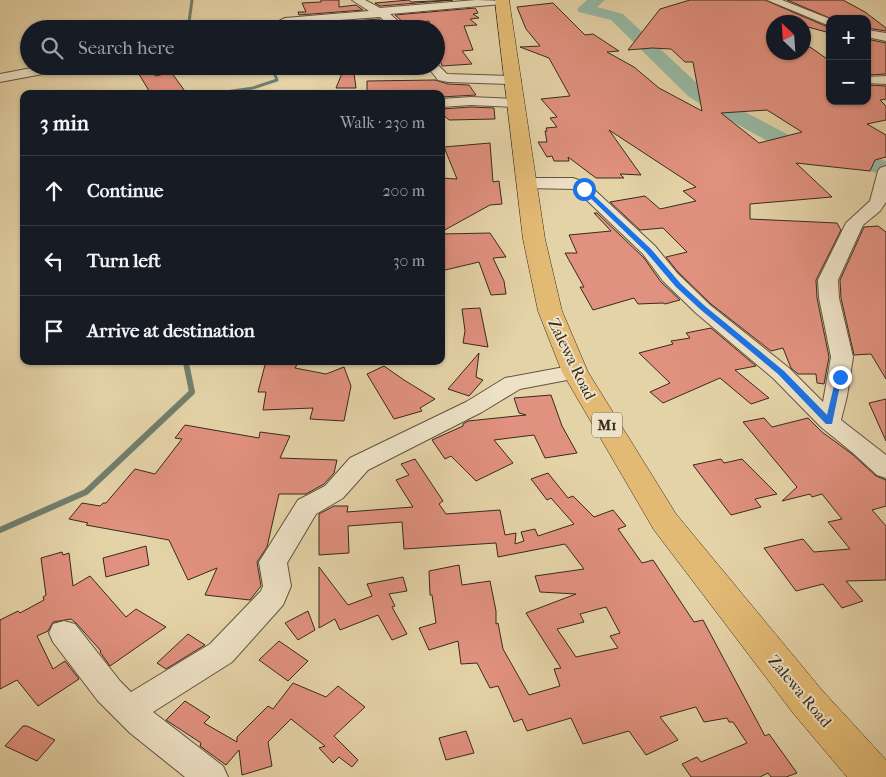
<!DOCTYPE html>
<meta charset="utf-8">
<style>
:root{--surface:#171b24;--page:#242831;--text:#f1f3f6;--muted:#9ea1a6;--line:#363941}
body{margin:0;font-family:"IM FELL French Canon",serif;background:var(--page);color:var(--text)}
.controls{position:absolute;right:15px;top:15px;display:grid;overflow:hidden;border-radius:10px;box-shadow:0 1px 4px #0004}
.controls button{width:45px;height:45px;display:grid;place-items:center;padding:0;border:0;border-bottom:1px solid var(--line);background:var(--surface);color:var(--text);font:25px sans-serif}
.compass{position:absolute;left:766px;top:15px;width:45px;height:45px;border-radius:50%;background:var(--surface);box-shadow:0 1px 4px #0004;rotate:335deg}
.stop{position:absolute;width:15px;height:15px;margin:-11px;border:4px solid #1a73e8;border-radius:50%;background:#fff}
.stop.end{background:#1a73e8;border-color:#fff;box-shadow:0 1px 5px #0008}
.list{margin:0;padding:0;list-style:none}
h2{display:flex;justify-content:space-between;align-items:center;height:65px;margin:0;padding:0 20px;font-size:21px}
h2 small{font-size:16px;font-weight:400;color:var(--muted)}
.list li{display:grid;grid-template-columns:32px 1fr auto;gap:15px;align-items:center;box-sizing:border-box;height:70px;padding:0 20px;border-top:1px solid var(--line)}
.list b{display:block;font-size:19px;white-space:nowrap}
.list em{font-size:16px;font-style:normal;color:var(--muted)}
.icon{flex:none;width:28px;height:28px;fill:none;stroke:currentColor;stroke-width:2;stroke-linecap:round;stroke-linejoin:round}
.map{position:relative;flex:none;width:886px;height:777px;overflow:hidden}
.search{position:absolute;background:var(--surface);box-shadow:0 1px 4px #0004;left:20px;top:20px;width:425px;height:55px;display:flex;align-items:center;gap:12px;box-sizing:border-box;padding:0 18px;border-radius:28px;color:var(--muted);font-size:19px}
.panel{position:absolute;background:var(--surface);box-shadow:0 1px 4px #0004;left:20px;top:90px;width:425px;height:275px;border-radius:10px}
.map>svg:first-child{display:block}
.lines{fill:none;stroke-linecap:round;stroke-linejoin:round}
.stream-far2{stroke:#707f6e;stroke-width:3}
.stream-far1{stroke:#707f6e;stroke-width:4}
.stream{stroke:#707f6e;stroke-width:6}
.river{fill:#96b8a4;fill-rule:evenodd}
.building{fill:#e1917f;stroke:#372a1e;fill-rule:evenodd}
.minor-casing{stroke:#625440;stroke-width:2}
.highway-casing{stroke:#372a1e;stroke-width:1}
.minor{fill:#eee2c6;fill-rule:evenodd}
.highway{fill:#e2ba74;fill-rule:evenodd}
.route{fill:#1a73e8}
.labels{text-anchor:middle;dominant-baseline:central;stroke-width:4;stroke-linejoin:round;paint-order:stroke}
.shield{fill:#eee2c6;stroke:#6e6150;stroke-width:1}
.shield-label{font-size:15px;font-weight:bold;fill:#372a1e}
.street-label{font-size:16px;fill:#372a1e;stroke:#eee2c6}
</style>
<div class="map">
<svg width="886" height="777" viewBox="0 0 886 777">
<rect width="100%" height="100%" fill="#e5d3a8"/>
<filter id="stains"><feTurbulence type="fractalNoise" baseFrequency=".004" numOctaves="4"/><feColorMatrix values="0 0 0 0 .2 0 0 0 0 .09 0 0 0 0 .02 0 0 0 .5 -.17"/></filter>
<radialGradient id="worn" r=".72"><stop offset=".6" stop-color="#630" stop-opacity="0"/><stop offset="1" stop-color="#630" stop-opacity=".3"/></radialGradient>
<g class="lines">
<g class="stream-far2">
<path d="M186,29L189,22L192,0"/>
<path d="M196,66L243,72L273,70L277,80L253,88L219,93"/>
</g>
<path class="stream-far1" d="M214,94L227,92"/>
<path class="stream" d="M0,530L86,492L192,392L186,363L182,361"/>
<path class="river" d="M587,0H605L597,7L623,14L702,88L716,97L812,147L826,142L886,161V173L881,174L873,172L828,157L812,163L804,161L702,105L688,96L611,20L579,12L577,9Z"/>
</g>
<g class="building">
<path d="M321,0H339V7L356,5L363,10L299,15L298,12H306L302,3L321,2Z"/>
<path d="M409,0L411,2L453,0L380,6L375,3Z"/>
<path d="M690,0H765L830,28V33L804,26V22H774V52H804V48L810,47L830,61V101H867V85L886,86V99L880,100L886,106V120L867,124L886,135V157L875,160L870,171L796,163L832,197L750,204V219L837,223L841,230L816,280L817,298L829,357L824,384L817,383L816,374H798L791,368L783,348L771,351L711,304L678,272L666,257L687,252L663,228L640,230L610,202L645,196L660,209L696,201L683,191L696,187L609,130L641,175L620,174L624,178H596L568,157L569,161H554L552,156L547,157L538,142H547L545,131H547L546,128L557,127L550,118L557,117L541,99L570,96L549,58L520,47L540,46L526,29L517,7L553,3L585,35L593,34L619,51L607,52L634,67L659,88L702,111L693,62H685L671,49L652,48L628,50L660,9ZM767,110L802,132L759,143L721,113Z"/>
<path d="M787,0H843L865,12L886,28V31L867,28V19H832Z"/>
<path d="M475,8L478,13L473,14L479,18L470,19L477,25L464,26L473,50L462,51L472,64L442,66L436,46V29H431L429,21L405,24L395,15Z"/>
<path d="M379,19L388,27L374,29L307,28L302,25Z"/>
<path d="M867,39L886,43V74L867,75Z"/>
<path d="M134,66H142L156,76L171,72L187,94H151Z"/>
<path d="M345,66H353L356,88H336Z"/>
<path d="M435,80L448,84L469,85L476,95L441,97V94H367V81Z"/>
<path d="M471,107L494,108L495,119L449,120L441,113V109Z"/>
<path d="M490,143L493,182L499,181L502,204L490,205L441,232V178L457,179L444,147Z"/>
<path d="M594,213H597L644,258L661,282L680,300L665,304L663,303L638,304L634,298L593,310L580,287H584L565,253H577L569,235L611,231Z"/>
<path d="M878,226L886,232V379L871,354L854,355L841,298L840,280L864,227Z"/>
<path d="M490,233L506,257L493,258L504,281L506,294L491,295L479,262L441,271V234Z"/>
<path d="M480,308L488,347L463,343L465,331L462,309Z"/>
<path d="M711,328L756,366L735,370L769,398L751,404L720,378L663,403L650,392L670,383L639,353L673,344L671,341L690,338L686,333Z"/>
<path d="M479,353L476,377L483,380L469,396L448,389Z"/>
<path d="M266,361H299L295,368L326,374L344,367L351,386L344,421L310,419L313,408L263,410L266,392H258Z"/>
<path d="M384,366L404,380L435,399L420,408L422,411L394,419L367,374Z"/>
<path d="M551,395L562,426L577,453L545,458L534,435L494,440L513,463L476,481L451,456L445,459L432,440L463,426V424L468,421L526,415L519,413L514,398Z"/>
<path d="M886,399V441L869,403Z"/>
<path d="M764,418L772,427L808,418L822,432L852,454L876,476L886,480V506L872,510L886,526V580L846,581L863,601L842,608L823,584L796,591L764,548L803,539L814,552L850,549L828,522L842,519L822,494L812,497L810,494L782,501L797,487L743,422Z"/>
<path d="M185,425L259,438L260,432L290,436L280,458L337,460L334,473L324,484L306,494H279L267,547L257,562L261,586L250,600L205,595L217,568L188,580L169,540L86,525L88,523L69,519L82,503L100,506L103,503H106L135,469L155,474L182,439L175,438Z"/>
<path d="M415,459L443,501L439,504L446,514L500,510L505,535L516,533L515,544L524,541L521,532L535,529L538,536L574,524L551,498L547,500L531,479L548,473L568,498L573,496L594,517L613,510L626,526L618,529L642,563L653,560L694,622L703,620L765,736L769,734L797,773L786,777H771L768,773L760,777H691L682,764L697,757L701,762L747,743L733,722H729L727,718L704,722L696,707L660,717L678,740L646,755L629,731L583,744L571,718L527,731L522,719L514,722L498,686L490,688L477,663L461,664L458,641L429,650L419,628L436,623L432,595H430L429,571L459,565L462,585L490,581L496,611V624L498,623L503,649L529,695L560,686L554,669L561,668L526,613L576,594L540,592L535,576L584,569L565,544L498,557L496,543L404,549L402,522L348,526L349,553L319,555V514L334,506H348L347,512L413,507L396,480L409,475L401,464ZM606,607L620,633L610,636L618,648L576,657L557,629L584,622L580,614Z"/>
<path d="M721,459L724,463L742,459L777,494L755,499L761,507L731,515L693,465Z"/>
<path d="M146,546L149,565L106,577L103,558Z"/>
<path d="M62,552L63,555L69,553L73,586L90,576L126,617L136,609L166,627L110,666L100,652L101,651L76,623L71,619L53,622L48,631L37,636L53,669L65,661L79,679L38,706L17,680L0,689V620L18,611L20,613L44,600L43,597L46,595L41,558Z"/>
<path d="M319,567L348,605L372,596L367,584L403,577L407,591L389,594L395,606L392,607L407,634L392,640L378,615L340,630L335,619L319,628Z"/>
<path d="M308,611L315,630L298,640L285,623Z"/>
<path d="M188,634L205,645L166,669L157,663Z"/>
<path d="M279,641L308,661L288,681L259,660Z"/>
<path d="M293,683L326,697L338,686L365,707L334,736L358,760L352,767L339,757L333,763L319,748L325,746L291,719L268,742L272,766L242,775L239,750L226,765L200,746L201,743L166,720L185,701L210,717L204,723L237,742V737L268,706L273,709Z"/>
<path d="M23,726H27L55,740L37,761L5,746Z"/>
<path d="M466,731L474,753L446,760L439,738Z"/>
</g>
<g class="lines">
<defs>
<g id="minor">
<path d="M352,0H365L380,8L476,0L507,1L502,4L390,14L407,29H394L380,17L285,24L279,21L285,18L369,11Z"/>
<path d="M767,0H782L830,19V26Z"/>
<path d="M867,30L886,33V41L867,37Z"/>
<path d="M436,63L447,74L514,76L521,80L514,84L448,82L438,80L427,66H436Z"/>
<path d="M42,66H70L64,70L0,82V74Z"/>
<path d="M886,76V84L867,83V77Z"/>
<path d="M471,97L517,99L524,103L517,107L471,105L441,107V99Z"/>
<path d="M886,166V202L880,211L863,225L838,280L839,298L853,357L847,396L841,420L886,455V478L877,475L853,453L821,427L773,378L696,313L663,281L643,254L575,189L525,188L519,186L517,183L519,180L525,178H573L587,183L655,246L677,273L710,305L789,368L823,402L831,357L819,298L818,280L846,223L870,201L878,171L880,168Z"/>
<path d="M575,365L583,367L586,372L583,377L520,389L482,412L368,470L343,498L316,514L287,563L291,586L283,605L232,662L153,712L223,766L228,777H185L130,733L98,701L53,642L49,633L53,624L64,621L75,624L120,681L131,692L210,644L261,591L263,586L259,562L298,500L325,486L350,458L466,402L505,378Z"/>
</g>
<path id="highway" d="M495,0H509L545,239L562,311L588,372L676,514L821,689L886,760V777H847L793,713L654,530L562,372L538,311L523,239Z"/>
</defs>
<use href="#minor" class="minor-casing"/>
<use href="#highway" class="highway-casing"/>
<use href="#minor" class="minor"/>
<use href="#highway" class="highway"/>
</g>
<path class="route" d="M582,188H586L651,249L681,284L706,307L784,371L827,415L836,377L842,376L832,424H826L778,374L701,310L676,287L646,252L582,190Z"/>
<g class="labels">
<rect class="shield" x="592" y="412.5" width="30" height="25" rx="4"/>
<g class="shield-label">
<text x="607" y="425">M1</text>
</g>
<g class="street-label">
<text transform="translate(572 359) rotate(64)">Zalewa Road</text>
<text transform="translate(800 691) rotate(50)">Zalewa Road</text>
</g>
</g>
<rect width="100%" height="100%" filter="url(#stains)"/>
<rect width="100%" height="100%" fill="url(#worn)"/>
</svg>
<div class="controls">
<button>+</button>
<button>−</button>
</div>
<svg class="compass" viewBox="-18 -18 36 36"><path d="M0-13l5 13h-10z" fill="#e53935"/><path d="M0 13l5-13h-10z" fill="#9ea1a6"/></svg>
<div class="stop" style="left:584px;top:189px"></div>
<div class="stop end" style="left:840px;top:377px"></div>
<div class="search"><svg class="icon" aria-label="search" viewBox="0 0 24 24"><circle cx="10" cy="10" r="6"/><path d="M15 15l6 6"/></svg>Search here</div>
<section class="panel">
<h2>3 min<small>Walk · 230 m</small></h2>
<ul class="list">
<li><svg class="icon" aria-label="ahead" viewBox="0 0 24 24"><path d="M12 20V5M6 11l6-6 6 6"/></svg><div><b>Continue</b></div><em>200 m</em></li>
<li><svg class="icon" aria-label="left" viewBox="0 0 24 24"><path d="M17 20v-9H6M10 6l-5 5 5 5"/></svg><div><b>Turn left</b></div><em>30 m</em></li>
<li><svg class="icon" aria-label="arrive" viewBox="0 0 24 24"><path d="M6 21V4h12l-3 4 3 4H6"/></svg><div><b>Arrive at destination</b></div></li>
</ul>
</section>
</div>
